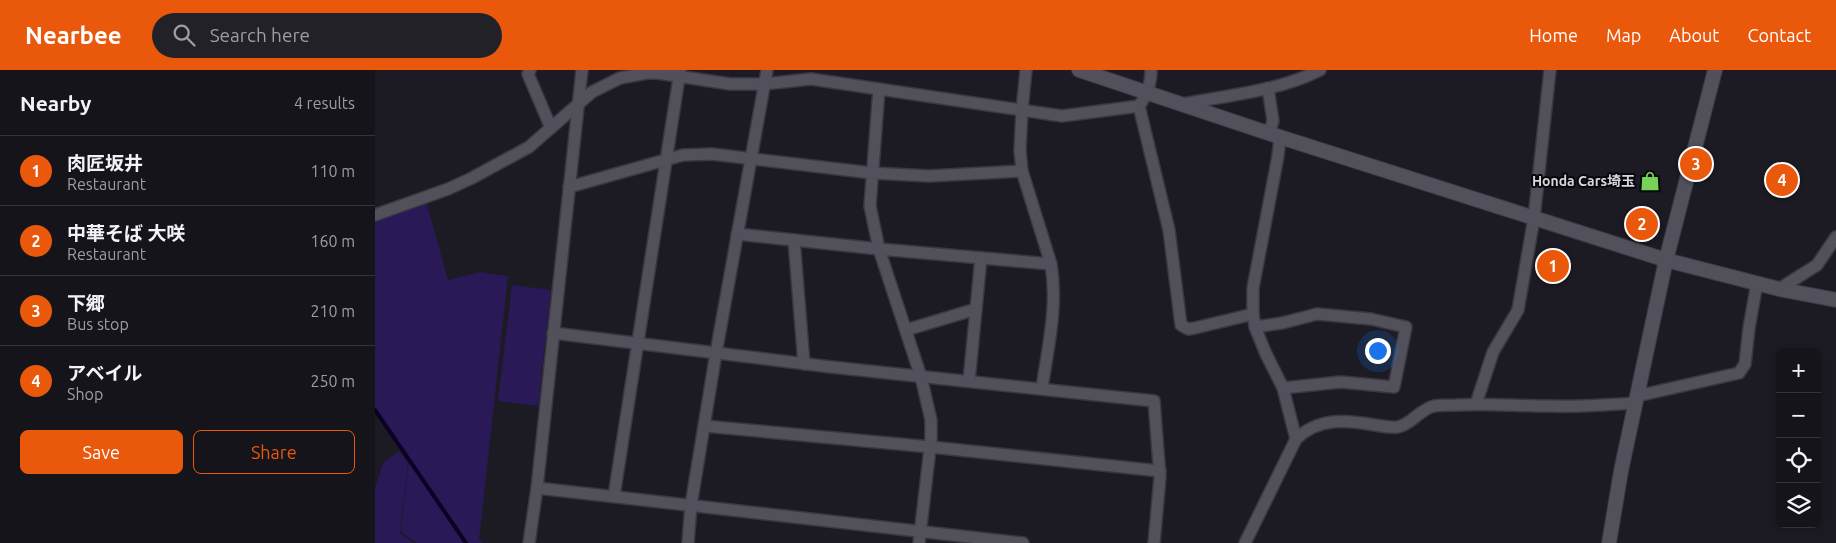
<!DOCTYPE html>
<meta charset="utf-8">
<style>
:root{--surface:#15141b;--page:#222128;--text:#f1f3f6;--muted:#9d9ea3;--line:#34333a;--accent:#ea580c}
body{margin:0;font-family:Ubuntu,"Noto Sans JP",sans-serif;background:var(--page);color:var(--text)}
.controls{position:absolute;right:15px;bottom:15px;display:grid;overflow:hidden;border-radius:8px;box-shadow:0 2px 12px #0003}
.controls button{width:45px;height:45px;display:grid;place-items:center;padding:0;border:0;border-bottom:1px solid var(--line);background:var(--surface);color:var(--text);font:25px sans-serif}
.you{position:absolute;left:1002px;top:280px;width:18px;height:18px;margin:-12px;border:4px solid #fff;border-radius:50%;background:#1a73e8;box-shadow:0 0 0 8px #1a73e833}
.badge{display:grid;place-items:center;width:32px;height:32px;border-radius:50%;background:var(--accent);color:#fff;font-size:16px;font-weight:700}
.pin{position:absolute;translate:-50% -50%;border:2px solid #fff;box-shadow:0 1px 5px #0006}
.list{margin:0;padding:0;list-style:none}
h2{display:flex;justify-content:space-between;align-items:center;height:65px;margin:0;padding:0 20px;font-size:21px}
h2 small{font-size:16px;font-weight:400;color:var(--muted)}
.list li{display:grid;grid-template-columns:32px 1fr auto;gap:15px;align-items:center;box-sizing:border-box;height:70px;padding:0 20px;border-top:1px solid var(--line)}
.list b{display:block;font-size:19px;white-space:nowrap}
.list p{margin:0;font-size:16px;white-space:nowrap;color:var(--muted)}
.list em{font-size:16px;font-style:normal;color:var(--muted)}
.actions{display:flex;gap:10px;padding:15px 20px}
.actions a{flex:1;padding:11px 0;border:1px solid var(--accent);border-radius:8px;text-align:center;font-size:18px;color:var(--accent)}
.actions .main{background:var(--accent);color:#fff}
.icon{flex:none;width:28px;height:28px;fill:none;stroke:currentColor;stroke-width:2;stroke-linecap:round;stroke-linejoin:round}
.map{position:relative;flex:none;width:1461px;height:473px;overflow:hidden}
header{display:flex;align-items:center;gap:30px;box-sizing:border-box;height:70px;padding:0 25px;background:var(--accent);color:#fff}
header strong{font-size:24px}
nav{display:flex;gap:28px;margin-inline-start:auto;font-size:18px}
.search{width:350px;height:45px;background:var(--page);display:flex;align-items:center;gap:12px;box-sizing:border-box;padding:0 18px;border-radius:28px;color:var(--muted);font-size:19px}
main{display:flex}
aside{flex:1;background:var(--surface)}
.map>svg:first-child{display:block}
.green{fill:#291a57}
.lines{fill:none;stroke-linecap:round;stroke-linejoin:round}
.stream{stroke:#0b0125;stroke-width:4}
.minor-casing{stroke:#39383f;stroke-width:14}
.tertiary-casing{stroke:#39383f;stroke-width:16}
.minor{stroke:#51505b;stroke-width:11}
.tertiary{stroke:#51505b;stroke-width:14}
.labels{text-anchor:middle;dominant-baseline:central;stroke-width:4;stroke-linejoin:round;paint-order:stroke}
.poi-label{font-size:14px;font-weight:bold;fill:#d6d6dc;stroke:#07070a;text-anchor:end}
</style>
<header>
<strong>Nearbee</strong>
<div class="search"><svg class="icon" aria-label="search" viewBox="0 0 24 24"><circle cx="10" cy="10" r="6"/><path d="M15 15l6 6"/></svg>Search here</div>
<nav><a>Home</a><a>Map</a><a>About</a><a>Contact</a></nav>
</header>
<main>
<aside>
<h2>Nearby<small>4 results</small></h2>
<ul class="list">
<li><span class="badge">1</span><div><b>肉匠坂井</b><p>Restaurant</p></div><em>110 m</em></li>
<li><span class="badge">2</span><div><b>中華そば 大咲</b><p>Restaurant</p></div><em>160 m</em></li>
<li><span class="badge">3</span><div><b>下郷</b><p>Bus stop</p></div><em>210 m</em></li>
<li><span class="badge">4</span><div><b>アベイル</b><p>Shop</p></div><em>250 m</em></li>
</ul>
<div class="actions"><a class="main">Save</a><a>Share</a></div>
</aside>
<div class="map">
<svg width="1461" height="473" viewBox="0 0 1461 473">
<rect width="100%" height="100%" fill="#1c1b24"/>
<g class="green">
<path d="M51,131L73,210L105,202L133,206L104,469L108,473H42L26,462L34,389L0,338V149Z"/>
<path d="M137,215L176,220L163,336L123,331Z"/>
<path d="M24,381L33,393L25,463L39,473H0V419L8,393Z"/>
</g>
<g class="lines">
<path class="stream" d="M0,340L91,473"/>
<defs>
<g id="minor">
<path d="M155,0L153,4L176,58"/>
<path d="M651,0L647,40L645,80L647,101L676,194C683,236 673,277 667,318"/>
<path d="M893,18L898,51L894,63"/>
<path d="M504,19L495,136L504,179L546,307L556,350V370L544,473"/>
<path d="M808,34C854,25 904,21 945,0"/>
<path d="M764,36L794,160L806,255L813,259L820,258L878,244"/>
<path d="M905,67L903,86L878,218V244L880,257L891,284L908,318L921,369"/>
<path d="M194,117L308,85L337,84L497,103L554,106L647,101"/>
<path d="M0,145L73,119L97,108L154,77L217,22L245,8L272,3H282L355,14H389L436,9L687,46L764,36C772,24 776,15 776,0"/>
<path d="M362,164L504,179L676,194"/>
<path d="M419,170L429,294"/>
<path d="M1404,219L1442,195L1461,167"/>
<path d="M880,257L907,253L942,244L996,249L1031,257L1019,317L966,312L908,318"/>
<path d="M531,260L601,239"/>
<path d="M178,263L456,297L779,331L785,407L779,473"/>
<path d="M594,311L606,188"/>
<path d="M1262,326L1364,303L1370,294L1374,258L1382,213"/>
<path d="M1101,334L1118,282L1143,240L1159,148L1175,0"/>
<path d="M329,356L556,377L785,401"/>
<path d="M162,418L648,473"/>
<path d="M239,426L305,1"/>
<path d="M154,473L162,418L207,0"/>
<path d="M313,473L316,435L341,283L392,0"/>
<path d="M870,473L921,369C944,347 971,350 1000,355C1007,356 1015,358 1023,357C1037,354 1045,339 1059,336C1066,335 1074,335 1081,335C1113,333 1145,336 1177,336C1205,337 1232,335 1260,333"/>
</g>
<g id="tertiary">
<path d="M704,0L905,67L1291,190L1404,219L1461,230"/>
<path d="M1234,473L1246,401L1291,190L1340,0"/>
</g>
</defs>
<use href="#minor" class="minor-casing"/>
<use href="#tertiary" class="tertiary-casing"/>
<use href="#minor" class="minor"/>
<use href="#tertiary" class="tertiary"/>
</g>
<defs>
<symbol id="shop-bare" viewBox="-9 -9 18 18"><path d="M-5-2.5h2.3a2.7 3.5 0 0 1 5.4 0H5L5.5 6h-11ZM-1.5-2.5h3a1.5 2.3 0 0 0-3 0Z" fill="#77d259" stroke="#07070a" stroke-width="2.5" paint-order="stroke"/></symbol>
</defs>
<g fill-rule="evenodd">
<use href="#shop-bare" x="1261" y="97" width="28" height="28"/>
</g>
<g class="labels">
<g class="poi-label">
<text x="1260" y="111">Honda Cars埼玉</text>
</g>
</g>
</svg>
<div class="controls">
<button>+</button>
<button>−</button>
<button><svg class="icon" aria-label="locate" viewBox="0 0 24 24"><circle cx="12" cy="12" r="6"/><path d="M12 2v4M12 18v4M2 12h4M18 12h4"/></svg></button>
<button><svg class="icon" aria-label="layers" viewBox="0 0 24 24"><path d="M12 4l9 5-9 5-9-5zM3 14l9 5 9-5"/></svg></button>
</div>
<div class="you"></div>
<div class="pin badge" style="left:1178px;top:196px">1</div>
<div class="pin badge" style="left:1267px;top:154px">2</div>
<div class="pin badge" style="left:1321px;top:94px">3</div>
<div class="pin badge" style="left:1407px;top:110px">4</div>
</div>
</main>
